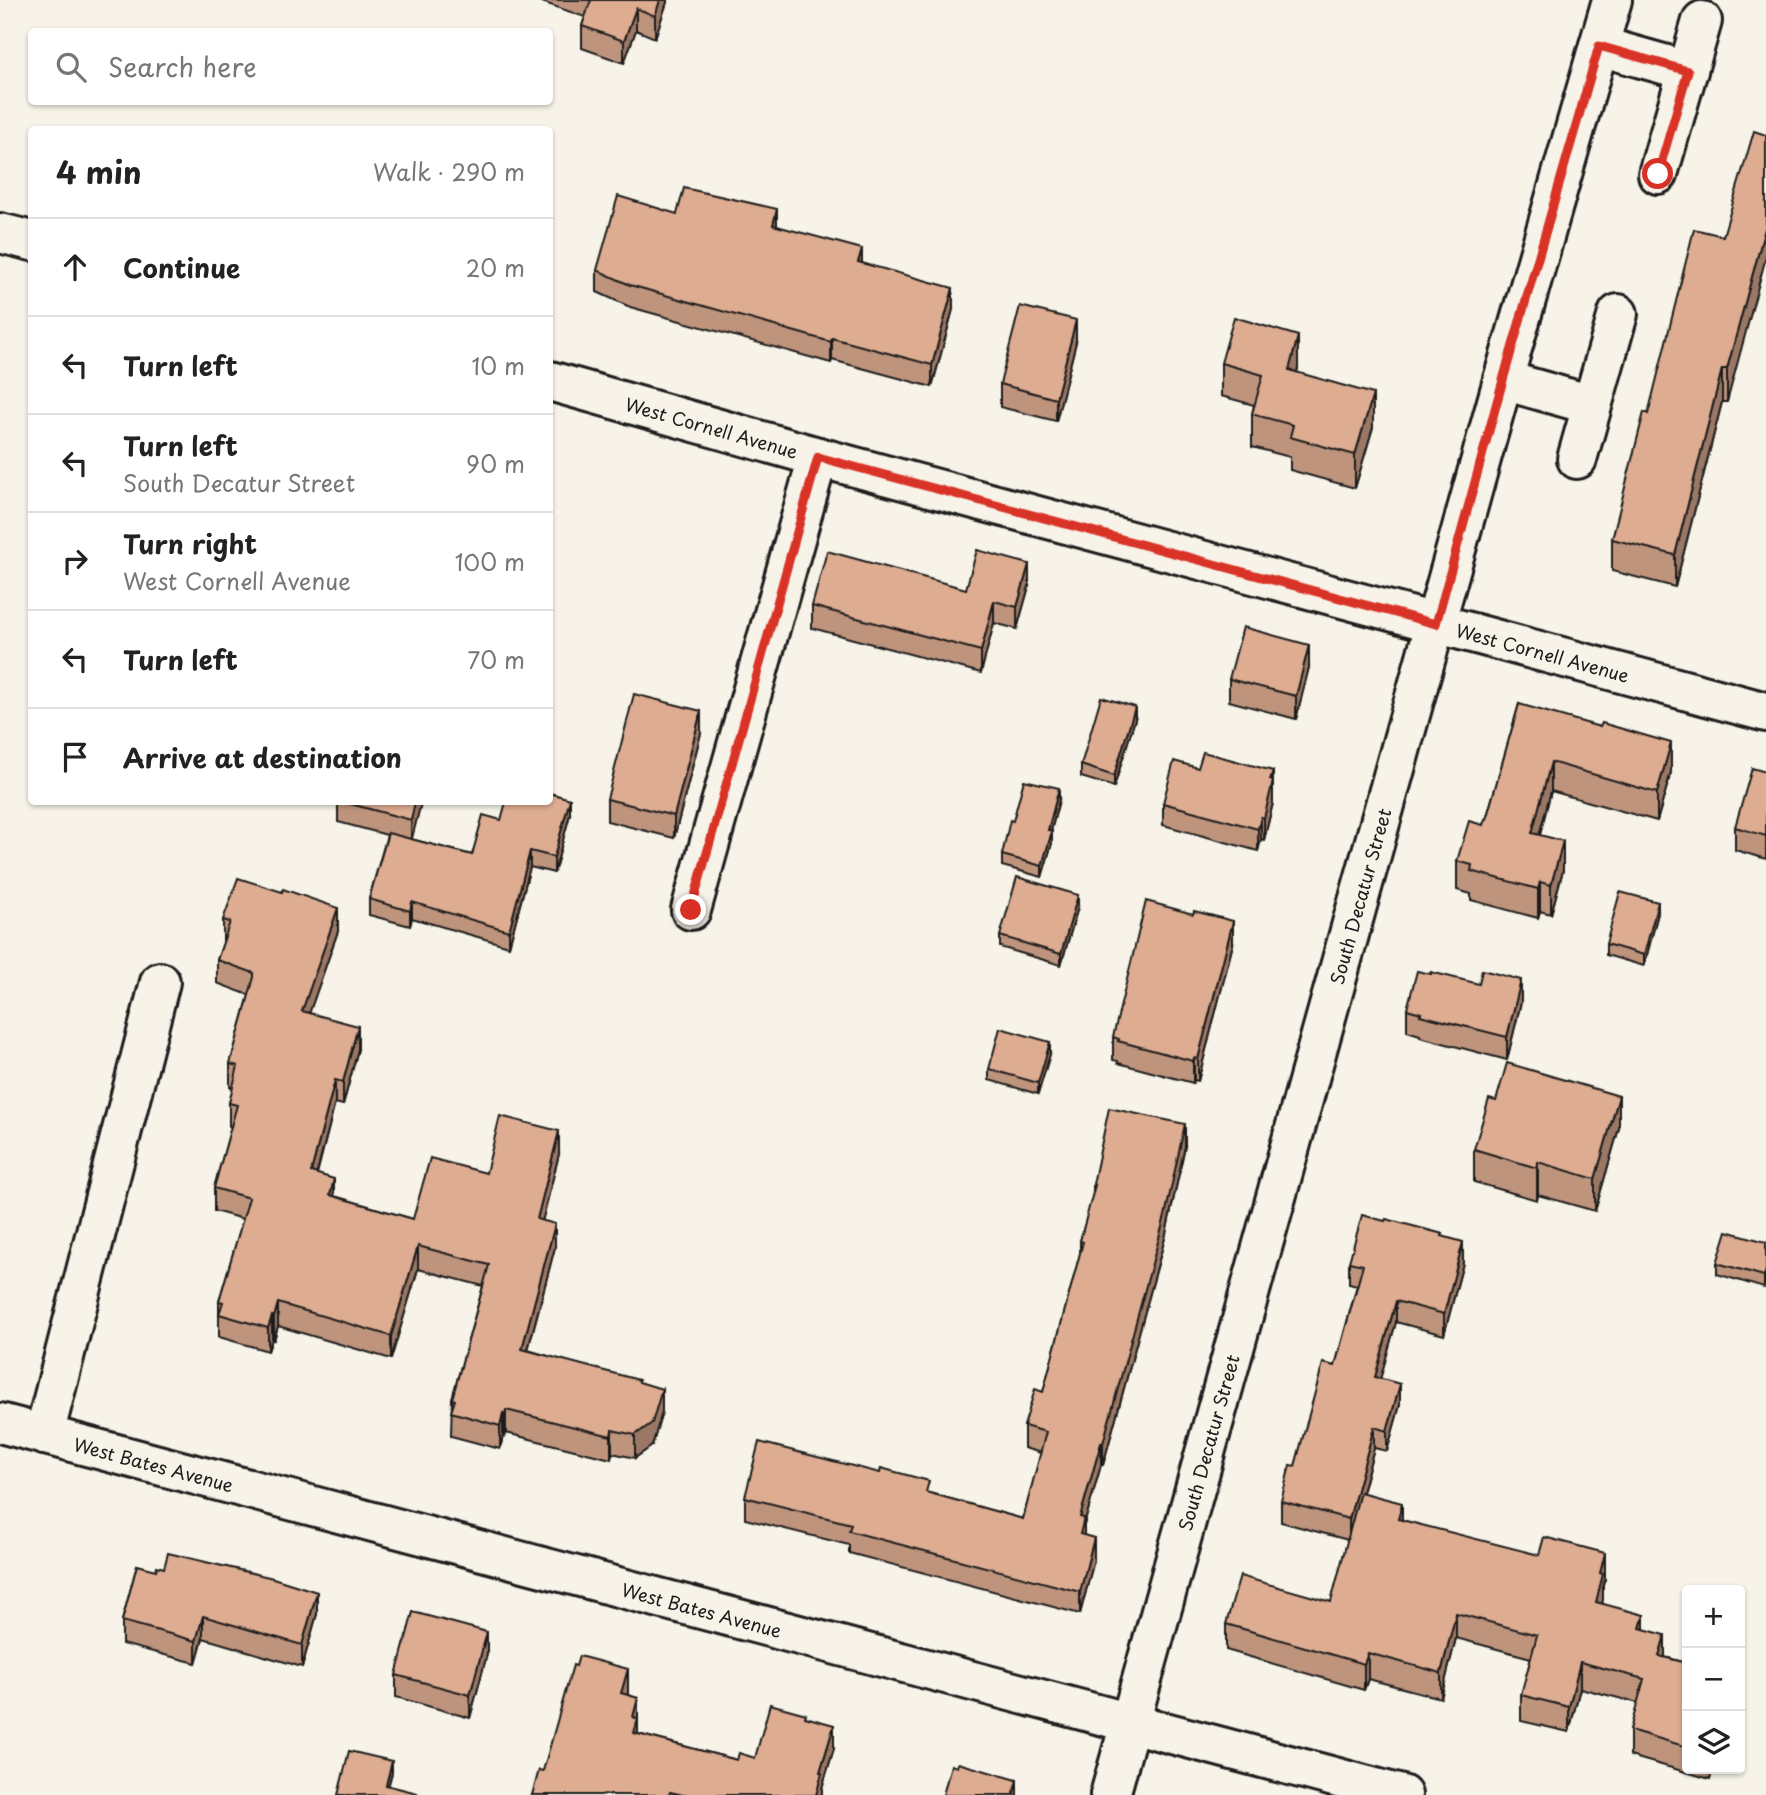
<!DOCTYPE html>
<meta charset="utf-8">
<style>
:root{--surface:#fff;--page:#f6f6f6;--text:#222;--muted:#767676;--line:#e0e0e0}
body{margin:0;font-family:"Playpen Sans",sans-serif;background:var(--page);color:var(--text)}
.controls{position:absolute;right:21px;bottom:21px;display:grid;overflow:hidden;border-radius:7px;box-shadow:0 2px 5px #0004}
.controls button{width:63px;height:63px;display:grid;place-items:center;padding:0;border:0;border-bottom:2px solid var(--line);background:var(--surface);color:var(--text);font:35px sans-serif}
.stop{position:absolute;width:21px;height:21px;margin:-16px;border:5px solid #d93025;border-radius:50%;background:#fff}
.stop.end{background:#d93025;border-color:#fff;box-shadow:0 2px 7px #0008}
.list{margin:0;padding:0;list-style:none}
h2{display:flex;justify-content:space-between;align-items:center;height:91px;margin:0;padding:0 28px;font-size:30px}
h2 small{font-size:23px;font-weight:400;color:var(--muted)}
.list li{display:grid;grid-template-columns:46px 1fr auto;gap:21px;align-items:center;box-sizing:border-box;height:98px;padding:0 28px;border-top:2px solid var(--line)}
.list b{display:block;font-size:26px;white-space:nowrap}
.list p{margin:0;font-size:23px;white-space:nowrap;color:var(--muted)}
.list em{font-size:23px;font-style:normal;color:var(--muted)}
.icon{flex:none;width:38px;height:38px;fill:none;stroke:currentColor;stroke-width:2;stroke-linecap:round;stroke-linejoin:round}
.map{position:relative;flex:none;width:1766px;height:1795px;overflow:hidden}
.search{position:absolute;background:var(--surface);box-shadow:0 2px 5px #0004;left:28px;top:28px;width:525px;height:77px;display:flex;align-items:center;gap:18px;box-sizing:border-box;padding:0 24px;border-radius:7px;color:var(--muted);font-size:26px}
.panel{position:absolute;background:var(--surface);box-shadow:0 2px 5px #0004;left:28px;top:126px;width:525px;height:679px;border-radius:7px}
.map>svg:first-child{display:block}
.lines{fill:none;stroke-linecap:round;stroke-linejoin:round}
.minor-casing{stroke:#1c1c1c;stroke-width:44}
.minor{stroke:#f7f3e8;stroke-width:38}
.wall{fill:#bf947d;stroke:#1c1c1c;stroke-width:2}
.shaded-wall{fill:#9b7866;stroke:#1c1c1c;stroke-width:2}
.building{fill:#deac91;stroke:#1c1c1c;stroke-width:2}
.route{stroke:#d93025;stroke-width:9}
.labels{text-anchor:middle;dominant-baseline:central;stroke-width:5;stroke-linejoin:round;paint-order:stroke}
.street-label{font-size:18px;fill:#1c1c1c;stroke:#f7f3e8}
</style>
<div class="map">
<svg width="1766" height="1795" viewBox="0 0 1766 1795">
<rect width="100%" height="100%" fill="#f7f3e8"/>
<filter id="ink" filterUnits="userSpaceOnUse"><feTurbulence type="fractalNoise" baseFrequency=".0143" numOctaves="2"/><feDisplacementMap in="SourceGraphic" scale="14" xChannelSelector="R" yChannelSelector="G"/><feConvolveMatrix kernelMatrix="1 2 1 2 8 2 1 2 1" color-interpolation-filters="sRGB"/></filter>
<g filter="url(#ink)">
<g class="lines">
<defs>
<g id="minor">
<path d="M1599,46L1688,71"/>
<path d="M1658,174L1702,21"/>
<path d="M0,233L32,241"/>
<path d="M1503,380L1592,405"/>
<path id="s1" d="M550,381L818,457L1766,712"/>
<path d="M1577,459L1618,314"/>
<path d="M691,910L818,457"/>
<path id="s2" d="M0,1423L1402,1795"/>
<path d="M44,1435L160,982"/>
<path id="s3" d="M1110,1795L1503,380L1612,0"/>
</g>
</defs>
<use href="#minor" class="minor-casing"/>
<use href="#minor" class="minor"/>
</g>
<g class="wall">
<path d="M542,0H667V2L655,38L636,30L624,63L582,48V26L585,17L542,2Z"/>
<path d="M1766,135L1727,402H1722L1675,587L1612,571V539L1648,414Z"/>
<path d="M677,214L777,226L862,263L953,309L932,387L832,360L831,363L630,307L597,292V270Z"/>
<path d="M1076,342L1056,421L1000,407V384Z"/>
<path d="M1221,363L1298,368L1297,372L1373,427L1355,488L1290,470V457L1252,447V414L1254,405L1221,396Z"/>
<path d="M1029,586L1017,629L994,623L981,673L812,628V606L966,589Z"/>
<path d="M1309,667L1296,719L1229,701V679Z"/>
<path d="M1519,704L1671,772L1657,821L1551,791L1540,835L1563,870L1551,914L1540,911L1538,918L1471,900V894L1457,890V861L1486,820Z"/>
<path d="M1135,719L1114,787L1081,777V765Z"/>
<path d="M701,733L674,838L607,821V799Z"/>
<path d="M1198,768L1273,781V803L1264,840L1261,839L1258,851L1163,825V803Z"/>
<path d="M1766,772V859L1735,850V827Z"/>
<path d="M1059,800L1051,831L1052,843L1042,877L1002,866V855L1013,821Z"/>
<path d="M338,802H421L411,839L472,855L501,820L570,814L554,873L530,867L509,946L412,918L410,926L369,915V899L387,835L338,822Z"/>
<path d="M1078,907L1061,965L1000,947V936Z"/>
<path d="M1658,913L1644,966L1606,955V944Z"/>
<path d="M223,920L338,931L309,1013L358,1049L343,1105L335,1103L317,1174L334,1196L413,1219L486,1173L559,1154L542,1221L555,1247L528,1350L639,1383L662,1412L652,1446L635,1458L612,1453L611,1459L506,1433L505,1437L503,1436L500,1449L451,1436L452,1399L483,1286L418,1269L391,1359L278,1326L274,1340L272,1339L268,1351L219,1337V1301L243,1219L214,1211V1188L231,1127L229,1126V1103L233,1087H230V1064L249,995L217,983V960L223,943Z"/>
<path d="M1233,944L1198,1081L1194,1080L1193,1083L1118,1063V1061L1113,1060V1037Z"/>
<path d="M1521,1002L1507,1060L1420,1037V1035L1407,1031V1009Z"/>
<path d="M1050,1054L1038,1094L989,1080V1069Z"/>
<path d="M1619,1128L1595,1211L1538,1195L1537,1200L1474,1182V1149Z"/>
<path d="M1185,1146L1165,1238L1103,1465H1101L1084,1525V1535L1094,1560L1080,1614L849,1553V1545L745,1519V1497L929,1493L1023,1519L1041,1453L1024,1448V1426L1043,1392L1080,1254V1241L1093,1195V1184Z"/>
<path d="M1443,1237L1463,1263L1444,1335L1396,1322L1380,1378L1400,1405L1387,1451L1374,1448L1362,1493L1402,1520L1605,1579L1603,1585L1602,1603L1644,1629L1665,1657L1687,1663V1769H1713L1710,1779L1630,1756V1730L1638,1703L1580,1688L1569,1732L1521,1721V1695L1531,1658L1456,1638L1441,1698L1368,1679L1364,1690L1226,1650V1624L1331,1602L1348,1540L1281,1522V1501L1335,1366L1357,1285L1349,1283V1262Z"/>
<path d="M1766,1242L1764,1288L1717,1274V1263Z"/>
<path d="M137,1565L317,1614L302,1667L203,1638L196,1663L122,1644V1621Z"/>
<path d="M487,1654L470,1718L396,1697V1675Z"/>
<path d="M628,1692L627,1695L638,1698V1734L737,1760L755,1758L806,1717L834,1748L822,1788V1795H532L543,1771Z"/>
</g>
<g class="shaded-wall">
<path d="M660,0H667V2L655,38V16Z"/>
<path d="M636,8V30L624,63V41Z"/>
<path d="M777,209V231L773,225Z"/>
<path d="M1766,225V257L1727,402V369Z"/>
<path d="M862,249V271L858,262Z"/>
<path d="M953,288V309L932,387V365Z"/>
<path d="M1076,320V342L1056,421V399Z"/>
<path d="M1298,336V368L1289,402V370Z"/>
<path d="M832,338V360L831,363V342Z"/>
<path d="M1722,369V402L1675,587V555Z"/>
<path d="M1373,394V427L1355,488V455Z"/>
<path d="M1029,564V586L1017,629V607Z"/>
<path d="M994,601V623L981,673V651Z"/>
<path d="M1309,645V667L1296,719V696Z"/>
<path d="M1135,707V719L1114,787V776Z"/>
<path d="M701,711V733L674,838V816Z"/>
<path d="M1671,743V772L1657,821V793Z"/>
<path d="M1551,762V791L1532,861V833Z"/>
<path d="M1273,771V803L1264,840V818Z"/>
<path d="M1059,788V800L1048,842V830Z"/>
<path d="M570,799V814L554,873V857Z"/>
<path d="M415,802H421V803L411,842V820Z"/>
<path d="M1261,817V839L1258,851V829Z"/>
<path d="M1052,831V843L1042,877V866Z"/>
<path d="M1563,841V870L1551,914V885Z"/>
<path d="M530,851V867L509,946V931Z"/>
<path d="M1540,882V911L1538,918V889Z"/>
<path d="M1078,895V907L1061,965V954Z"/>
<path d="M412,902V918L410,926V911Z"/>
<path d="M1658,902V913L1644,966V955Z"/>
<path d="M338,908V931L302,1034V1011Z"/>
<path d="M1233,921V944L1198,1081V1059Z"/>
<path d="M1521,980V1002L1507,1060V1037Z"/>
<path d="M358,1026V1049L343,1105V1082Z"/>
<path d="M1050,1042V1054L1038,1094V1083Z"/>
<path d="M1194,1058V1080L1193,1083V1061Z"/>
<path d="M335,1080V1103L311,1195V1172Z"/>
<path d="M1619,1096V1128L1595,1211V1179Z"/>
<path d="M1185,1124V1146L1165,1238L1103,1465V1443Z"/>
<path d="M559,1131V1154L537,1242V1219Z"/>
<path d="M1538,1162V1195L1537,1200V1168Z"/>
<path d="M334,1179V1202L330,1195Z"/>
<path d="M555,1224V1247L522,1372V1349Z"/>
<path d="M1463,1242V1263L1444,1335V1314Z"/>
<path d="M418,1246V1269L391,1359V1336Z"/>
<path d="M1766,1270V1281L1764,1288V1276Z"/>
<path d="M1396,1301V1322L1375,1398V1377Z"/>
<path d="M278,1303V1326L274,1340V1317Z"/>
<path d="M272,1316V1339L268,1351V1328Z"/>
<path d="M1400,1384V1405L1387,1451V1431Z"/>
<path d="M662,1389V1412L652,1446L635,1458V1435Z"/>
<path d="M506,1410V1433L505,1437V1414Z"/>
<path d="M503,1413V1436L500,1449V1426Z"/>
<path d="M1374,1427V1448L1349,1540V1519Z"/>
<path d="M612,1430V1453L611,1459V1436Z"/>
<path d="M1101,1443V1465L1084,1525V1540L1080,1556V1517Z"/>
<path d="M1402,1503V1529L1398,1519Z"/>
<path d="M1094,1538V1560L1080,1614V1592Z"/>
<path d="M1605,1553V1579L1603,1585V1600L1596,1627V1602L1600,1573Z"/>
<path d="M317,1592V1614L302,1667V1645Z"/>
<path d="M1456,1613V1638L1441,1698V1673Z"/>
<path d="M1644,1615V1640L1640,1628Z"/>
<path d="M203,1616V1638L196,1663V1641Z"/>
<path d="M487,1632V1654L470,1718V1695Z"/>
<path d="M1665,1635V1661L1659,1656Z"/>
<path d="M1368,1653V1679L1364,1690V1664Z"/>
<path d="M1580,1662V1688L1569,1732V1707Z"/>
<path d="M628,1669V1692L621,1716V1693Z"/>
<path d="M638,1698V1742L634,1756L633,1717Z"/>
<path d="M834,1725V1748L822,1788V1795H816L820,1772Z"/>
<path d="M392,1761V1773L386,1795V1785Z"/>
<path d="M1017,1780V1795H1013Z"/>
</g>
<g class="building">
<path d="M591,0H660L655,16L636,8L624,41L582,26Z"/>
<path d="M1754,131L1766,135V225L1727,369H1722L1675,555L1612,539L1644,412L1648,414L1694,229L1723,236Z"/>
<path d="M684,188L777,209L773,225L862,249L858,262L953,288L932,365L832,338L831,342L630,285L597,270L618,196L677,214Z"/>
<path d="M1020,306L1076,320L1056,399L1000,384Z"/>
<path d="M1234,317L1298,336L1289,370L1373,394L1355,455L1290,437L1293,425L1252,414L1263,375L1221,363Z"/>
<path d="M977,550L1029,564L1017,607L994,601L981,651L812,606L827,551L966,589Z"/>
<path d="M1243,627L1309,645L1296,696L1229,679Z"/>
<path d="M634,694L701,711L674,816L607,799Z"/>
<path d="M1101,697L1135,707L1114,776L1081,765Z"/>
<path d="M1519,704L1600,727L1602,723L1671,743L1657,793L1551,762L1532,833L1563,841L1551,885L1540,882L1538,889L1471,871L1472,865L1457,861L1469,821L1483,825L1485,819L1486,820Z"/>
<path d="M1203,752L1273,771L1270,780L1273,781L1264,818L1261,817L1258,829L1163,803L1174,761L1198,768Z"/>
<path d="M1752,768L1766,772V836L1735,827Z"/>
<path d="M1024,780L1059,788L1048,830L1052,831L1042,866L1002,855L1010,820L1013,821Z"/>
<path d="M550,793L570,799L554,857L530,851L509,931L412,902L410,911L369,899L388,833L472,855L483,815L501,820L506,802H524L529,803V802H550Z"/>
<path d="M343,802H415L411,820Z"/>
<path d="M1017,877L1078,895L1061,954L1000,936Z"/>
<path d="M238,878L282,892L283,889L338,908L302,1011L358,1026L343,1082L335,1080L311,1172L334,1179L330,1195L413,1219L430,1158L486,1173L500,1116L559,1131L537,1219L555,1224L522,1349L639,1380V1382L662,1389L652,1423L635,1435L612,1430L611,1436L506,1410L505,1414L503,1413L500,1426L451,1412L455,1400L452,1399L489,1265L418,1246L391,1336L278,1303L274,1317L272,1316L268,1328L219,1314L223,1302L219,1301L249,1198L214,1188L237,1105L229,1103L238,1066L230,1064L254,977V973L217,960L230,922L223,920Z"/>
<path d="M1620,892L1658,902L1644,955L1606,944Z"/>
<path d="M1146,901L1193,914L1194,911L1233,921L1198,1059L1194,1058L1193,1061L1118,1041L1119,1039L1113,1037Z"/>
<path d="M1482,970L1521,980L1507,1037L1420,1015L1421,1013L1407,1009L1417,971L1431,974V972L1479,984Z"/>
<path d="M1000,1028L1050,1042L1038,1083L989,1069Z"/>
<path d="M1507,1063L1619,1096L1595,1179L1538,1162L1537,1168L1474,1149L1489,1099L1496,1101Z"/>
<path d="M1109,1108L1185,1124L1165,1216L1103,1443H1101L1080,1517L1084,1518L1080,1534L1094,1538L1080,1592L849,1531L851,1524L745,1497L759,1442L880,1473L881,1468L929,1481L926,1492L1023,1519L1046,1432L1024,1426L1035,1389L1043,1392L1083,1242L1080,1241L1095,1185L1093,1184Z"/>
<path d="M1362,1215L1385,1221L1386,1219L1443,1234L1442,1236L1463,1242L1444,1314L1396,1301L1375,1377L1400,1384L1387,1431L1374,1427L1349,1519L1281,1501L1290,1465L1295,1466L1323,1363L1335,1366L1363,1265L1349,1262Z"/>
<path d="M1727,1231L1766,1242V1270L1764,1276L1717,1263Z"/>
<path d="M1360,1492L1402,1503L1398,1519L1539,1555L1544,1537L1605,1553L1600,1573L1603,1574L1596,1602L1644,1615L1640,1628L1665,1635L1659,1656L1687,1663V1747L1630,1730L1644,1679L1580,1662L1569,1707L1521,1695L1537,1635L1456,1613L1441,1673L1368,1653L1364,1664L1226,1624L1240,1576L1331,1602Z"/>
<path d="M168,1553L273,1578L317,1592L302,1645L203,1616L196,1641L122,1621L137,1565L156,1570L157,1566L164,1568Z"/>
<path d="M413,1612L487,1632L470,1695L396,1675Z"/>
<path d="M579,1656L628,1669L621,1693L638,1698L633,1717L638,1719L634,1733L737,1760L739,1753L755,1758L770,1704L806,1714L805,1717L834,1725L820,1772L822,1773L816,1795H683L670,1792L669,1795H532L539,1770L543,1771L573,1665L576,1666Z"/>
<path d="M349,1751L392,1761L386,1785L417,1793L416,1795H338Z"/>
<path d="M958,1763L1017,1780L1013,1795H943L951,1765L957,1767Z"/>
</g>
</g>
<g class="lines" filter="url(#ink)">
<path class="route" d="M691,910L818,457L1436,624L1503,380L1599,46L1688,71L1658,174"/>
</g>
<g class="labels">
<g class="street-label">
<text stroke="none"><textPath href="#s1" startOffset="168">West Cornell Avenue</textPath></text>
<text stroke="none"><textPath href="#s1" startOffset="1029">West Cornell Avenue</textPath></text>
<text stroke="none"><textPath href="#s3" startOffset="933">South Decatur Street</textPath></text>
<text stroke="none"><textPath href="#s3" startOffset="366">South Decatur Street</textPath></text>
<text stroke="none"><textPath href="#s2" startOffset="159">West Bates Avenue</textPath></text>
<text stroke="none"><textPath href="#s2" startOffset="726">West Bates Avenue</textPath></text>
</g>
</g>
</svg>
<div class="controls">
<button>+</button>
<button>−</button>
<button><svg class="icon" aria-label="layers" viewBox="0 0 24 24"><path d="M12 4l9 5-9 5-9-5zM3 14l9 5 9-5"/></svg></button>
</div>
<div class="stop" style="left:1658px;top:174px"></div>
<div class="stop end" style="left:691px;top:910px"></div>
<div class="search"><svg class="icon" aria-label="search" viewBox="0 0 24 24"><circle cx="10" cy="10" r="6"/><path d="M15 15l6 6"/></svg>Search here</div>
<section class="panel">
<h2>4 min<small>Walk · 290 m</small></h2>
<ul class="list">
<li><svg class="icon" aria-label="ahead" viewBox="0 0 24 24"><path d="M12 20V5M6 11l6-6 6 6"/></svg><div><b>Continue</b></div><em>20 m</em></li>
<li><svg class="icon" aria-label="left" viewBox="0 0 24 24"><path d="M17 20v-9H6M10 6l-5 5 5 5"/></svg><div><b>Turn left</b></div><em>10 m</em></li>
<li><svg class="icon" aria-label="left" viewBox="0 0 24 24"><path d="M17 20v-9H6M10 6l-5 5 5 5"/></svg><div><b>Turn left</b><p>South Decatur Street</p></div><em>90 m</em></li>
<li><svg class="icon" aria-label="right" viewBox="0 0 24 24"><path d="M7 20v-9h11M14 6l5 5-5 5"/></svg><div><b>Turn right</b><p>West Cornell Avenue</p></div><em>100 m</em></li>
<li><svg class="icon" aria-label="left" viewBox="0 0 24 24"><path d="M17 20v-9H6M10 6l-5 5 5 5"/></svg><div><b>Turn left</b></div><em>70 m</em></li>
<li><svg class="icon" aria-label="arrive" viewBox="0 0 24 24"><path d="M6 21V4h12l-3 4 3 4H6"/></svg><div><b>Arrive at destination</b></div></li>
</ul>
</section>
</div>
